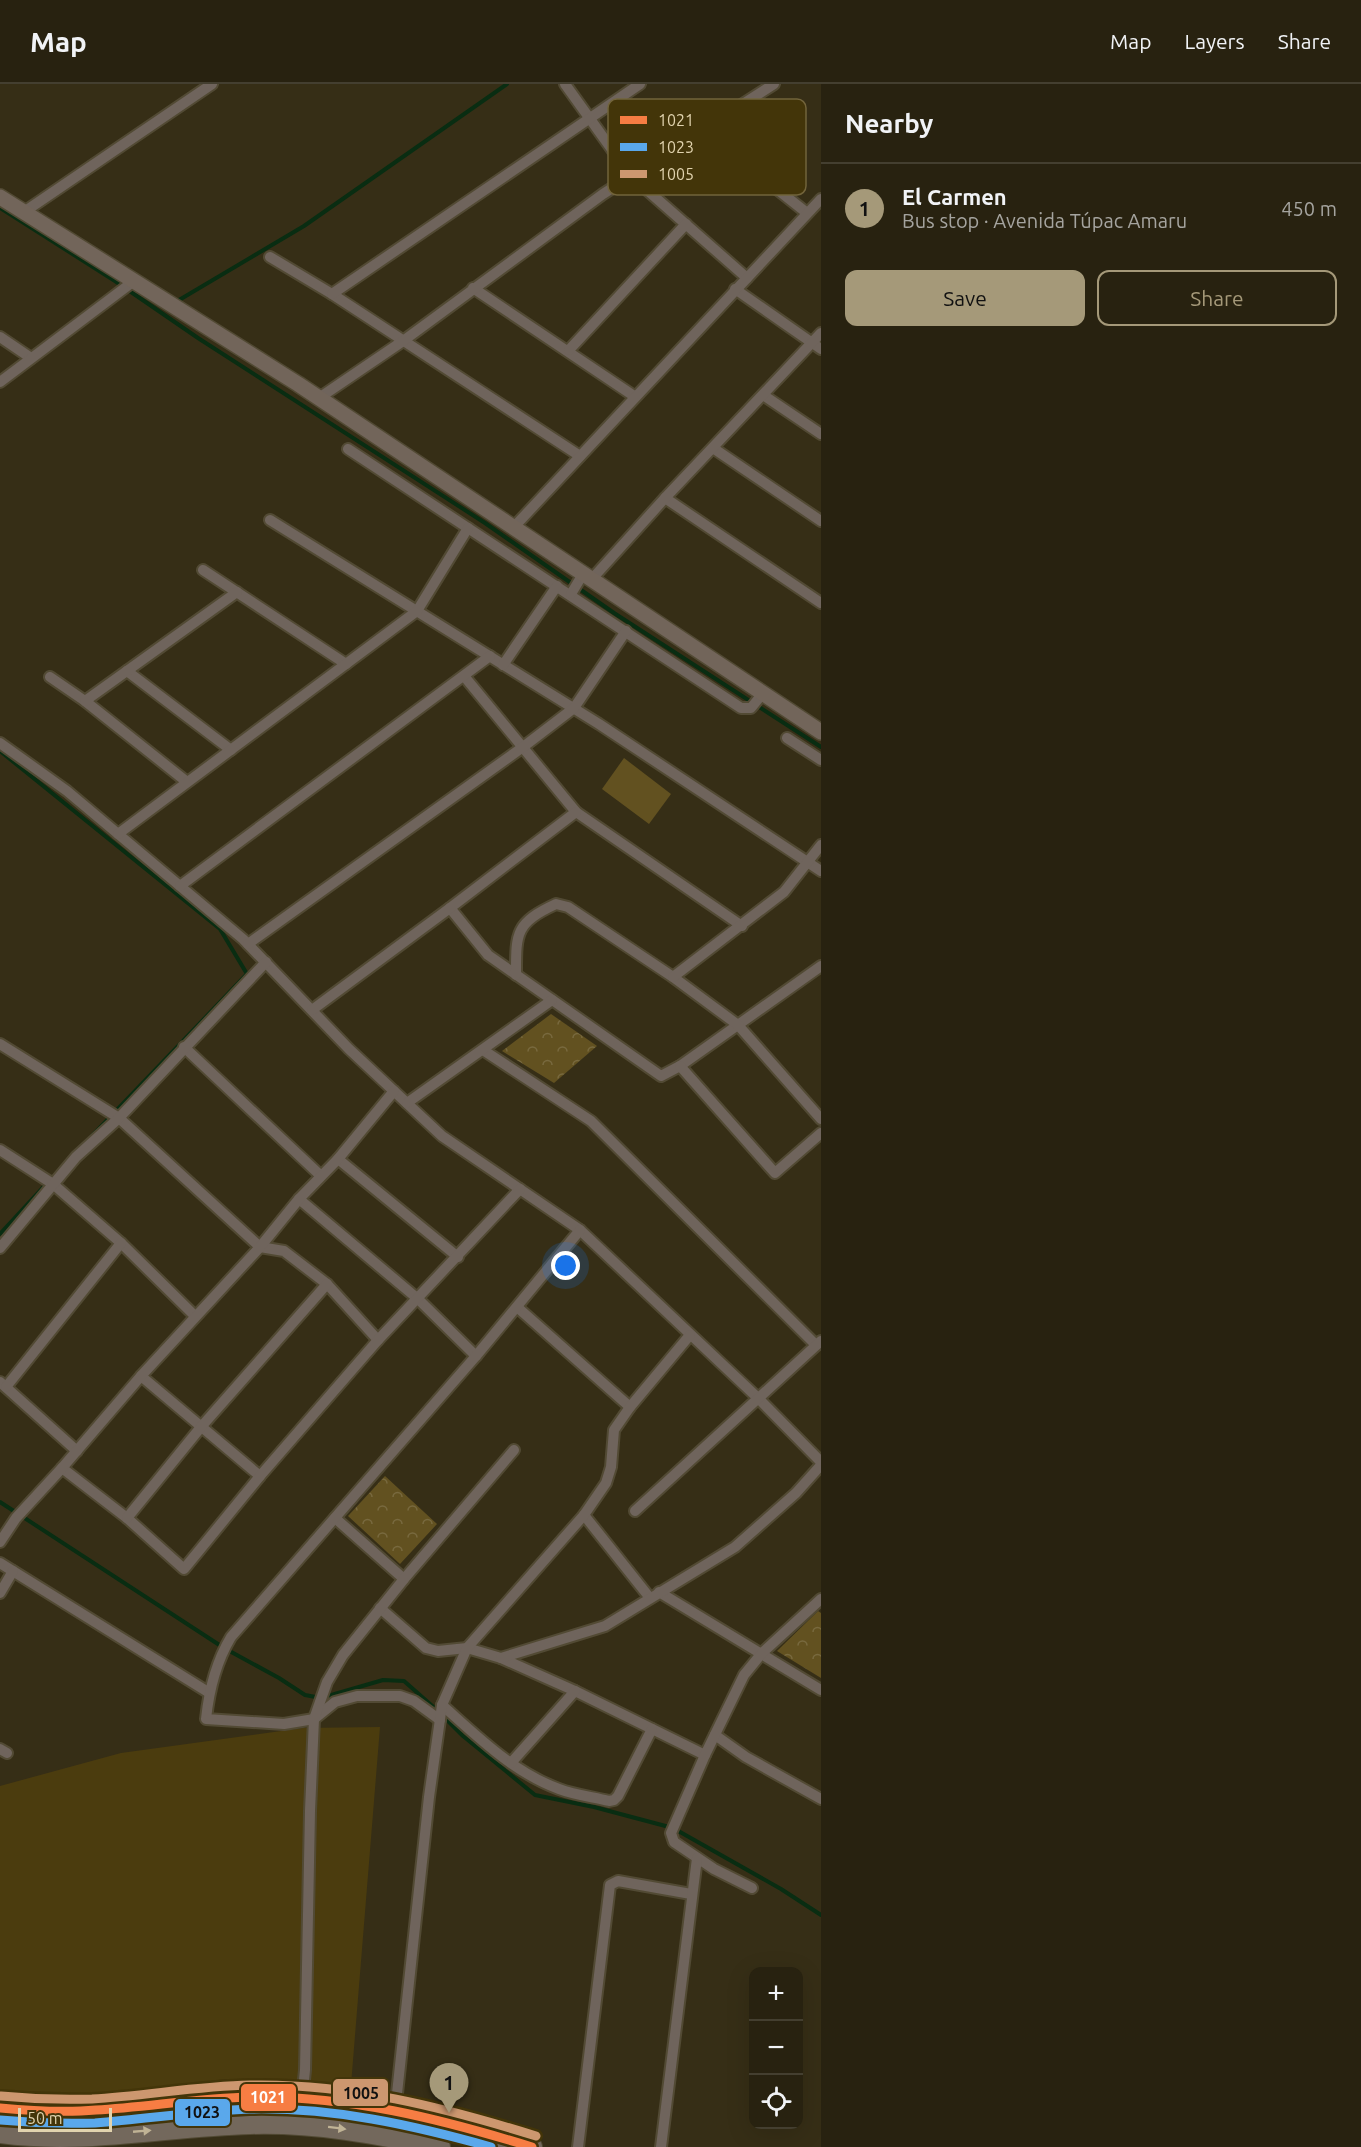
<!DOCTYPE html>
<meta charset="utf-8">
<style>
:root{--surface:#282210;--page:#342f1e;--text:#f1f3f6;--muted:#a5a49f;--line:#443f30;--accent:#a59979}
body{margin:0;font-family:Ubuntu,sans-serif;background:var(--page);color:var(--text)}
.controls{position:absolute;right:18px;bottom:18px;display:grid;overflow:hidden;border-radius:12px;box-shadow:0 6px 24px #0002}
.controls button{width:54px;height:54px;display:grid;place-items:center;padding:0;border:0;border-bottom:2px solid var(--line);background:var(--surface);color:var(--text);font:30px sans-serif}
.scale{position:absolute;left:18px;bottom:15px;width:94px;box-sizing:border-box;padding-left:6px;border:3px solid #e1d3ae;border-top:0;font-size:16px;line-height:21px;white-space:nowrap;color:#e1d3ae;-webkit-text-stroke:4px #433509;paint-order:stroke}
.you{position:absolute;left:566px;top:1182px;width:21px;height:21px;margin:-15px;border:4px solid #fff;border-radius:50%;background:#1a73e8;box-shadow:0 0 0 9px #1a73e833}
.badge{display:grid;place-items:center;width:39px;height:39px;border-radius:50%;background:var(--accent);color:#111;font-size:20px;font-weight:700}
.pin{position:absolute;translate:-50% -50px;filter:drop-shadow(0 2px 3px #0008)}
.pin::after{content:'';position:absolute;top:32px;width:21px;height:18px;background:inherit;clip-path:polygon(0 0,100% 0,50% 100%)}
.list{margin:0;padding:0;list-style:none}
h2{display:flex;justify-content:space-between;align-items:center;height:78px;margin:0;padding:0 24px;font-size:26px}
h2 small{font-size:20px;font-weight:400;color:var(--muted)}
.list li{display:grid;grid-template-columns:39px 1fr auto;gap:18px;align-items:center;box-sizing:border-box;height:90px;padding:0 24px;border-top:2px solid var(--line)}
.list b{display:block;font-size:22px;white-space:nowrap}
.list p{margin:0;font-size:20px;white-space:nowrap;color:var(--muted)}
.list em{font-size:20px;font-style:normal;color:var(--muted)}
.actions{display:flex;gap:12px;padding:18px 24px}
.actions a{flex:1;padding:14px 0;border:2px solid var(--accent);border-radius:12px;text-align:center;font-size:21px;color:var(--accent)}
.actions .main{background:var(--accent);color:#111}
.icon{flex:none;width:33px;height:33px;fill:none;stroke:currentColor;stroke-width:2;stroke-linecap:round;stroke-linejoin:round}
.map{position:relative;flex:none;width:821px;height:2063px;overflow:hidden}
header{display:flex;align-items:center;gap:36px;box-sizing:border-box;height:84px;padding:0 30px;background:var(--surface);border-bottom:2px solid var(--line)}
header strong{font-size:28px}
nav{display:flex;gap:33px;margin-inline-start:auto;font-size:21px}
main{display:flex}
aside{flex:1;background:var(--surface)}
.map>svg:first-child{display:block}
.built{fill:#4b3c0e}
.park{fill:url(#park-crowns)}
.pitch{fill:#625120}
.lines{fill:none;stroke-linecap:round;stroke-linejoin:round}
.stream{stroke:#092d12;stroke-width:4}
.street-casing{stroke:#524a34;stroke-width:14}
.secondary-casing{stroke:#524a34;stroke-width:18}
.highway-casing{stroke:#524a34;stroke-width:22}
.street{stroke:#6f645c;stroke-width:10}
.secondary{stroke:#72655a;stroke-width:15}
.highway{stroke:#73685c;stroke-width:20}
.bus-1-casing{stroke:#433509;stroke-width:14}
.bus-2-casing{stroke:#433509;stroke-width:14}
.bus-3-casing{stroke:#433509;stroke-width:14}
.bus-1{stroke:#f77d43;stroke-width:9}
.bus-2{stroke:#5aa8eb;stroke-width:9}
.bus-3{stroke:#cd976f;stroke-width:9}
.oneway{fill:#c0b395}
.key{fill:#433509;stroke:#72643b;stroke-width:1.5}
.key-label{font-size:16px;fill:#e1d3ae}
.line-badge{stroke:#433509;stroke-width:2}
.badge-label{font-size:16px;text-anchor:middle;font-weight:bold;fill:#fff}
.pale-badge-label{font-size:16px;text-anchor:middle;font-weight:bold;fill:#111}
</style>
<header>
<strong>Map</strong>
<nav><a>Map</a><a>Layers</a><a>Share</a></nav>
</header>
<main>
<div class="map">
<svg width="821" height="2063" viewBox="0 0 821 2063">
<defs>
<pattern id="park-crowns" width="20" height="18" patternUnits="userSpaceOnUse" patternTransform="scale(1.5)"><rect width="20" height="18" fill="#625120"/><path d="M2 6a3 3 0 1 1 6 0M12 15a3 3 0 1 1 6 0" fill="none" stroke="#78693e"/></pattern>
</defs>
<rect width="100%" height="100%" fill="#362e16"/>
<path class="built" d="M380,1643L351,2001L227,1995L88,2012L0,2011V1702L121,1669L303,1644Z"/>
<g class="park">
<path d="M551,930L597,962L554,999L502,967Z"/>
<path d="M385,1392L437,1440L400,1480L348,1432Z"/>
<path d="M818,1527L821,1529V1594L777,1567Z"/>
</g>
<path class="pitch" d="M624,674L671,710L649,740L602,705Z"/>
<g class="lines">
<g class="stream">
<path d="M0,124L115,197L198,254L485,439L614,529L821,663"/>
<path d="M174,219L304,142L507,0"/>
<path d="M0,667L220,845L247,890L91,1053"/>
<path d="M0,1150L48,1098"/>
<path d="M0,1418L224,1564L279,1594L305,1611L321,1614L383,1596L404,1597L438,1627"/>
<path d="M443,1632L463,1652L535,1711L594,1723L673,1744L781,1805L821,1831"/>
</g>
<defs>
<g id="street">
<path d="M565,0L631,92L747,194"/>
<path d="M702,46L807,129"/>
<path d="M24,128L212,0"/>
<path d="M270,173L332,210L580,372"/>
<path d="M473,204L634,312"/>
<path d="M735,205L821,265"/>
<path d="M332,210L640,0"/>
<path d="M0,253L31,274"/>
<path d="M569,266L686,140"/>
<path d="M0,298L134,197"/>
<path d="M763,311L821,350"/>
<path d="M319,314L403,257L603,110L774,0"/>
<path d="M713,364L821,437"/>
<path d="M348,365L741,624H751L763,609"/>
<path d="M665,414L821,519"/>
<path d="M270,436L599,640L821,787"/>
<path d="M513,444L821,115"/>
<path d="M203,486L346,580"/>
<path d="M591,496L665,414L821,249"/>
<path d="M571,510L583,490"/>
<path d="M503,581L557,502"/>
<path d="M127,587L231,666"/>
<path d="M464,592L576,728L742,842"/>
<path d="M50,593L85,617L187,698"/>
<path d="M85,617L237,508"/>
<path d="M787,654L821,676"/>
<path d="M0,659L67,707L243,855L349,965L442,1052L580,1146L759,1315L821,1378"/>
<path d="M118,750L417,527L468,444"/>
<path d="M180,802L490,572"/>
<path d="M450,824L488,871L661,992L680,982L821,882"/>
<path d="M248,860L523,663L574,624L626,547"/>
<path d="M516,891C516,849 515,839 556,820L568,823L673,893L738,941L821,1035"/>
<path d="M673,893L784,808L821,761"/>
<path d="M312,926L450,824L576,728"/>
<path d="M0,960L119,1034L260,1163L284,1167L327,1200L378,1256"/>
<path d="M184,963L320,1091"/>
<path d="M483,966L591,1037L816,1261"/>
<path d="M680,982L775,1089L821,1049"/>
<path d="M407,1019L552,916"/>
<path d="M0,1066L53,1100L121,1159L195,1232"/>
<path d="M338,1075L458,1173"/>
<path d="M299,1115L418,1215L476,1272"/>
<path d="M0,1164L76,1073L119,1034L266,878"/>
<path d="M517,1223L630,1323"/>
<path d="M141,1292L260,1392"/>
<path d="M0,1298L77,1367"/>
<path d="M6,1303L121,1159"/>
<path d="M62,1384L127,1434L184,1485L260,1392L378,1256L520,1105"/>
<path d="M635,1427L821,1257"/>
<path d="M584,1431L650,1514"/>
<path d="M127,1434L201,1343L327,1200"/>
<path d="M335,1434L404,1495"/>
<path d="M0,1458L16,1434L62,1384L141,1292L260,1163L299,1115L338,1075L394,1007"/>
<path d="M0,1479L208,1608"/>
<path d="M659,1508L821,1606"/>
<path d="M0,1509L13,1487"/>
<path d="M380,1524L426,1564L438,1567L467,1564L501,1574L575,1607L705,1671"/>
<path d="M501,1574L605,1542L735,1463L796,1409L821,1381"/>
<path d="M442,1621C478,1653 513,1688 559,1705C575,1711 593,1713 609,1717L614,1716L618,1712L652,1645"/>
<path d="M440,1636L414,1617L400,1612H357L335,1618L314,1635L284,1640L206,1635C209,1606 216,1578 231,1553L476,1272L580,1146"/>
<path d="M715,1651L746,1673L821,1715"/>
<path d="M0,1665L7,1669"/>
<path d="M511,1679L575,1607"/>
<path d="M752,1804L714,1785L674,1758L671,1749L705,1671L744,1591L762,1569L821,1515"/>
<path d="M302,2015L305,1986L310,1727L314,1635L327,1598L343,1571L404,1495L514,1366"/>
<path d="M395,2028L429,1713L442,1621L467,1564L584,1431L606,1399L611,1383L614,1346L630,1323L690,1251"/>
<path d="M578,2063L610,1801L618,1797L691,1810"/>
<path d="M661,2063L697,1774"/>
</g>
<path id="secondary" d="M0,113L298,300L821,648"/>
<g id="highway">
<path d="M0,2024C84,2036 166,2016 250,2013C346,2011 442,2034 532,2063"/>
<path d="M0,2049C83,2061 167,2042 250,2040C315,2038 377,2050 440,2063"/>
</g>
</defs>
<use href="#street" class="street-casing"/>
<use href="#secondary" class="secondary-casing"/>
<use href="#highway" class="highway-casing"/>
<use href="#street" class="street"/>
<use href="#secondary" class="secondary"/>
<use href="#highway" class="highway"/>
<defs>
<path id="bus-1" d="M0,2024C32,2027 64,2029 96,2026C147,2023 199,2014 250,2013C347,2011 441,2035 532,2063"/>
<path id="bus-2" d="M0,2036C32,2039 63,2040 95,2039C147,2035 198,2027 249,2025C332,2023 413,2041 491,2063"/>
<path id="bus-3" d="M1,2012C32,2015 61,2016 92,2015C145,2012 197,2002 250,2001C348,1999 443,2023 536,2052"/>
</defs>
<use href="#bus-1" class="bus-1-casing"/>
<use href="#bus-2" class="bus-2-casing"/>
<use href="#bus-3" class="bus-3-casing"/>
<use href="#bus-1" class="bus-1"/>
<use href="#bus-2" class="bus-2"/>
<use href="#bus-3" class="bus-3"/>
</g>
<defs><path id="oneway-solid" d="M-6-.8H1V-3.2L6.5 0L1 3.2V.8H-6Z" transform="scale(1.5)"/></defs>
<g class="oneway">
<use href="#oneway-solid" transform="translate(337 2044) rotate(7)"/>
<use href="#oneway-solid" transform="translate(142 2047) rotate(-5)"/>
</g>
<rect x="608" y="15" width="198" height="96" rx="9" class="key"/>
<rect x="620" y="32" width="27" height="8" fill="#f77d43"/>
<rect x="620" y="59" width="27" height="8" fill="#5aa8eb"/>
<rect x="620" y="86" width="27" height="8" fill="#cd976f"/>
<g class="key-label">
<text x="658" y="42">1021</text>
<text x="658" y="69">1023</text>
<text x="658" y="96">1005</text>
</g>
<g class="line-badge">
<rect x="332" y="1994" width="57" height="29" rx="6" fill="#cd976f"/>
<rect x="240" y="1999" width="57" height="29" rx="6" fill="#f77d43"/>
<rect x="174" y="2014" width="57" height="29" rx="6" fill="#5aa8eb"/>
</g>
<g class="badge-label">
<text x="268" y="2019">1021</text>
</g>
<g class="pale-badge-label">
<text x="361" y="2015">1005</text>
<text x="202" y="2034">1023</text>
</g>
</svg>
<div class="controls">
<button>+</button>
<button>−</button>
<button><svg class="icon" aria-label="locate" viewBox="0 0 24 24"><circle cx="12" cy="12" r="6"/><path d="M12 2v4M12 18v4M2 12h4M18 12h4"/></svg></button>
</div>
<div class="scale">50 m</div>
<div class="you"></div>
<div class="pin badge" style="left:449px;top:2029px">1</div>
</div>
<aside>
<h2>Nearby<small></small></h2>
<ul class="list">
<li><span class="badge">1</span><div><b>El Carmen</b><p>Bus stop · Avenida Túpac Amaru</p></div><em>450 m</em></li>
</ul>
<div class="actions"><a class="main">Save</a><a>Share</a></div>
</aside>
</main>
